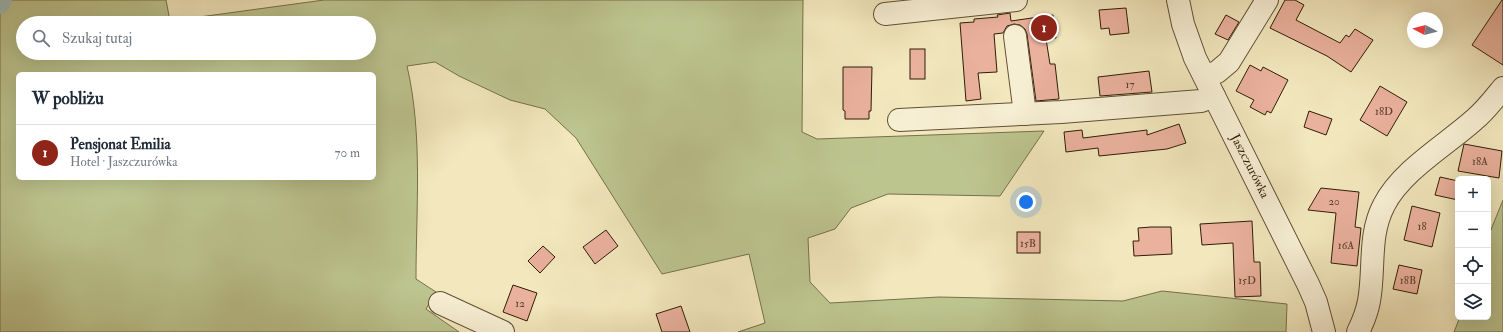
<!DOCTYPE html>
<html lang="pl">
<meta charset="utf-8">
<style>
:root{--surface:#fff;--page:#f6f6f7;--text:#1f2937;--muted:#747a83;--line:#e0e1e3;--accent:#8f2418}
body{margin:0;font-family:"IM FELL Double Pica",serif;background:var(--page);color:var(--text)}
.controls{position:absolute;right:12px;bottom:12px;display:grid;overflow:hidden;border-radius:6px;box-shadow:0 4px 16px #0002}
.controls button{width:36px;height:36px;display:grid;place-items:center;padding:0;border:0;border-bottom:1px solid var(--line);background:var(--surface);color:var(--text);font:20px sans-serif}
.compass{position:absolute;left:1407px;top:12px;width:36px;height:36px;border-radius:50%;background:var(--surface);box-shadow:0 4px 16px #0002;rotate:277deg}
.you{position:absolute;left:1026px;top:202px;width:14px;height:14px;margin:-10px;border:3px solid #fff;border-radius:50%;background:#1a73e8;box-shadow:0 0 0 6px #1a73e833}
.badge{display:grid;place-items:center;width:26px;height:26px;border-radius:50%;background:var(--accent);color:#fff;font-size:13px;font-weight:700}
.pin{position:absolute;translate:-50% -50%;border:2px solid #fff;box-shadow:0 1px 4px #0006}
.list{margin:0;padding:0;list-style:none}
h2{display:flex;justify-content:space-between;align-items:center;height:52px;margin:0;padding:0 16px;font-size:17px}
h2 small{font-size:13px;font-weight:400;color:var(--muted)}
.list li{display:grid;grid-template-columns:26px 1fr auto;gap:12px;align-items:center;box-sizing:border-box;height:56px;padding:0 16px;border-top:1px solid var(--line)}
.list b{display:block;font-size:15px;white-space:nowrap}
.list p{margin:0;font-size:13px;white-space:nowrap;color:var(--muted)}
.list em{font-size:13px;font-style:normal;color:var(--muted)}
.icon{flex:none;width:22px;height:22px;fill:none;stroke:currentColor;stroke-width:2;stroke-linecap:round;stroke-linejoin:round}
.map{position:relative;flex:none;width:1503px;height:332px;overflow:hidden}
.search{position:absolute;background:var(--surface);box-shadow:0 4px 16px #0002;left:16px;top:16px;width:360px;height:44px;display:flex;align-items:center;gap:10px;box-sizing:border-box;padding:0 14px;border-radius:22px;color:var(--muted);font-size:15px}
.panel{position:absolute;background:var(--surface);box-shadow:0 4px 16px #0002;left:16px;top:72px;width:360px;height:108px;border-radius:6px}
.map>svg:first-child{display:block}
.green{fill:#bdc58f;stroke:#76714a;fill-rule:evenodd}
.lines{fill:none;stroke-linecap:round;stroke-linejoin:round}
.canal{stroke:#9fbeba;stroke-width:18}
.building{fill:#eab19d;stroke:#301d06}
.minor-casing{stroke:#605034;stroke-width:24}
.minor{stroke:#f7efd4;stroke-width:22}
.labels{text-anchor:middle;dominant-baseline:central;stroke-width:3;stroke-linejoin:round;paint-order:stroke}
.number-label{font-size:11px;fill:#5e422c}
.street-label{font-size:13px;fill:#301d06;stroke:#f7efd4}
</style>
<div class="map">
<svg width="1503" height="332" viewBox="0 0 1503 332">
<rect width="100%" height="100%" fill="#f2e7bd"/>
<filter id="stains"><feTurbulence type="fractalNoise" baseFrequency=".005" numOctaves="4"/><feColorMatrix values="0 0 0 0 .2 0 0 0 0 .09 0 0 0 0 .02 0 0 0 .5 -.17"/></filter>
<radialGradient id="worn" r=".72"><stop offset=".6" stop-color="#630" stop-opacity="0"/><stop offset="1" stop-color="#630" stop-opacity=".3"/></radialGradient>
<g class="green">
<path d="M0,0H166L170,21L324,0H803L802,132L817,139L1044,131L1000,196L888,194L851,208L835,229L808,238L810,282L830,303L939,297L1123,301L1162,291L1287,304L1286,332H738L765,323L749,254L662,274L576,138L545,109L510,100L459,76L435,62L407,66C423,135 416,208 416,279L436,292L426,309L459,332H0ZM23,23H369V53H23ZM18,74H374V178H18Z"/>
<path d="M1503,200V332H1454L1460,317H1488V237Z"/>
</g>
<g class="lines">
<path class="canal" d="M0,5L3,0"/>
</g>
<g class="building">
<path d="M1285,0H1295L1304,5L1296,20L1340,43L1346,35L1349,37L1355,29L1373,40L1351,72L1327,56L1270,28Z"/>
<path d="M1502,0H1503V65L1472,45Z"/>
<path d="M1126,8L1129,33L1110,35L1109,28L1101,29L1099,10Z"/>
<path d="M1010,13L1011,21L1053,15L1056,38L1046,39L1050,64H1055L1059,99L1036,101L1027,34L1025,29L1020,25L1014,24L1007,26L1003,33L994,34L997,72L978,73L981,99L966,101L960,23L974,22V19L998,17L997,15Z"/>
<path d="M1226,15L1239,22L1228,40L1215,34Z"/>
<rect x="910" y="49" width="15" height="30"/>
<path d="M1250,65L1261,71L1263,67L1288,80L1271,113L1267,111L1265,115L1250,107L1254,100L1236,91Z"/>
<path d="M843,67H872L871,111H869V119H845V111L843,110Z"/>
<path d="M1149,71L1152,92L1100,96L1098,77Z"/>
<path d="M1380,86L1407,102L1387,136L1360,120Z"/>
<path d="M1309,111L1332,119L1326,135L1304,127Z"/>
<path d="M1179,124L1186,143L1167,149L1099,156L1098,148L1066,152L1064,132L1082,130L1083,138L1147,130V135Z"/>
<path d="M1464,144L1502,151L1499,178L1458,171Z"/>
<path d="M1440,177L1458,181V200L1435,195Z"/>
<path d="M1321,188L1359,192L1355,227L1361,228L1357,266L1331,263L1336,213L1308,210Z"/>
<path d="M1412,206L1440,213L1432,247L1404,240Z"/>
<path d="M1252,221L1254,262H1260L1261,296L1235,297L1233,243L1202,245L1200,224Z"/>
<path d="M1151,227H1171L1172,254L1134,256L1133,241H1139L1138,228Z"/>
<path d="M606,230L618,246L595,264L583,247Z"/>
<rect x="1017" y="232" width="23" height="21"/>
<path d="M543,246L555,257L540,273L528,261Z"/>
<path d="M1399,265L1422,270L1417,294L1393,289Z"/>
<path d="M513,285L537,293L527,321L503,312Z"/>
<path d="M681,306L690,332H662L656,314Z"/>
</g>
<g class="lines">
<defs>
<g id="minor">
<path d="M1178,0L1183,24L1195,58L1308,284L1316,302L1324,332"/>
<path d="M885,14L1016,0"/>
<path d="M1015,36L1025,114"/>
<path d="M1205,77L1217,72L1229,62L1267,0"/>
<path d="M899,120L1061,112L1201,101L1214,96"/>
<path d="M440,303L503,332"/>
<path d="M1358,332C1363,322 1367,312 1369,301C1375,269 1368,235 1384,205C1401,171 1446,145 1474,120C1485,111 1494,99 1503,88"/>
</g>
</defs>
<use href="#minor" class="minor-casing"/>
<use href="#minor" class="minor"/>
</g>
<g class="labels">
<g class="number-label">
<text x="1130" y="84">17</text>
<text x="1384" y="111">18D</text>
<text x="1480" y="161">18A</text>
<text x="1334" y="201">20</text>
<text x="1422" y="226">18</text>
<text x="1028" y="243">15B</text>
<text x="1346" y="245">16A</text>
<text x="1247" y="280">15D</text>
<text x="1408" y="280">18B</text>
<text x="520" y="303">12</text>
</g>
<g class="street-label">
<text transform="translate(1250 166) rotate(63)">Jaszczurówka</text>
</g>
</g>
<rect width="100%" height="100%" filter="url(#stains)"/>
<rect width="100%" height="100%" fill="url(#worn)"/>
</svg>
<div class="controls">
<button>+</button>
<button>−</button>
<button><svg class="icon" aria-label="locate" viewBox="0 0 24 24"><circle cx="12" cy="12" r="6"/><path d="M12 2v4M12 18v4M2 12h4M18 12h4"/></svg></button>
<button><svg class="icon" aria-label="layers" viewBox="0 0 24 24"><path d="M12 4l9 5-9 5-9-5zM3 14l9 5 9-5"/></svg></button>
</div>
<svg class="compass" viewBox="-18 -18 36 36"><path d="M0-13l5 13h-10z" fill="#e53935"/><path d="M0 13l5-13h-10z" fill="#747a83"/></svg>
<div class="you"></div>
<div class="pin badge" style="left:1044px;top:28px">1</div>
<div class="search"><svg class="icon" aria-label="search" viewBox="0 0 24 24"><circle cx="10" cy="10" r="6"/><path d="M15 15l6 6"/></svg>Szukaj tutaj</div>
<section class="panel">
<h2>W pobliżu<small></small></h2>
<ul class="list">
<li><span class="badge">1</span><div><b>Pensjonat Emilia</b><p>Hotel · Jaszczurówka</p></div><em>70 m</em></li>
</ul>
</section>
</div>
